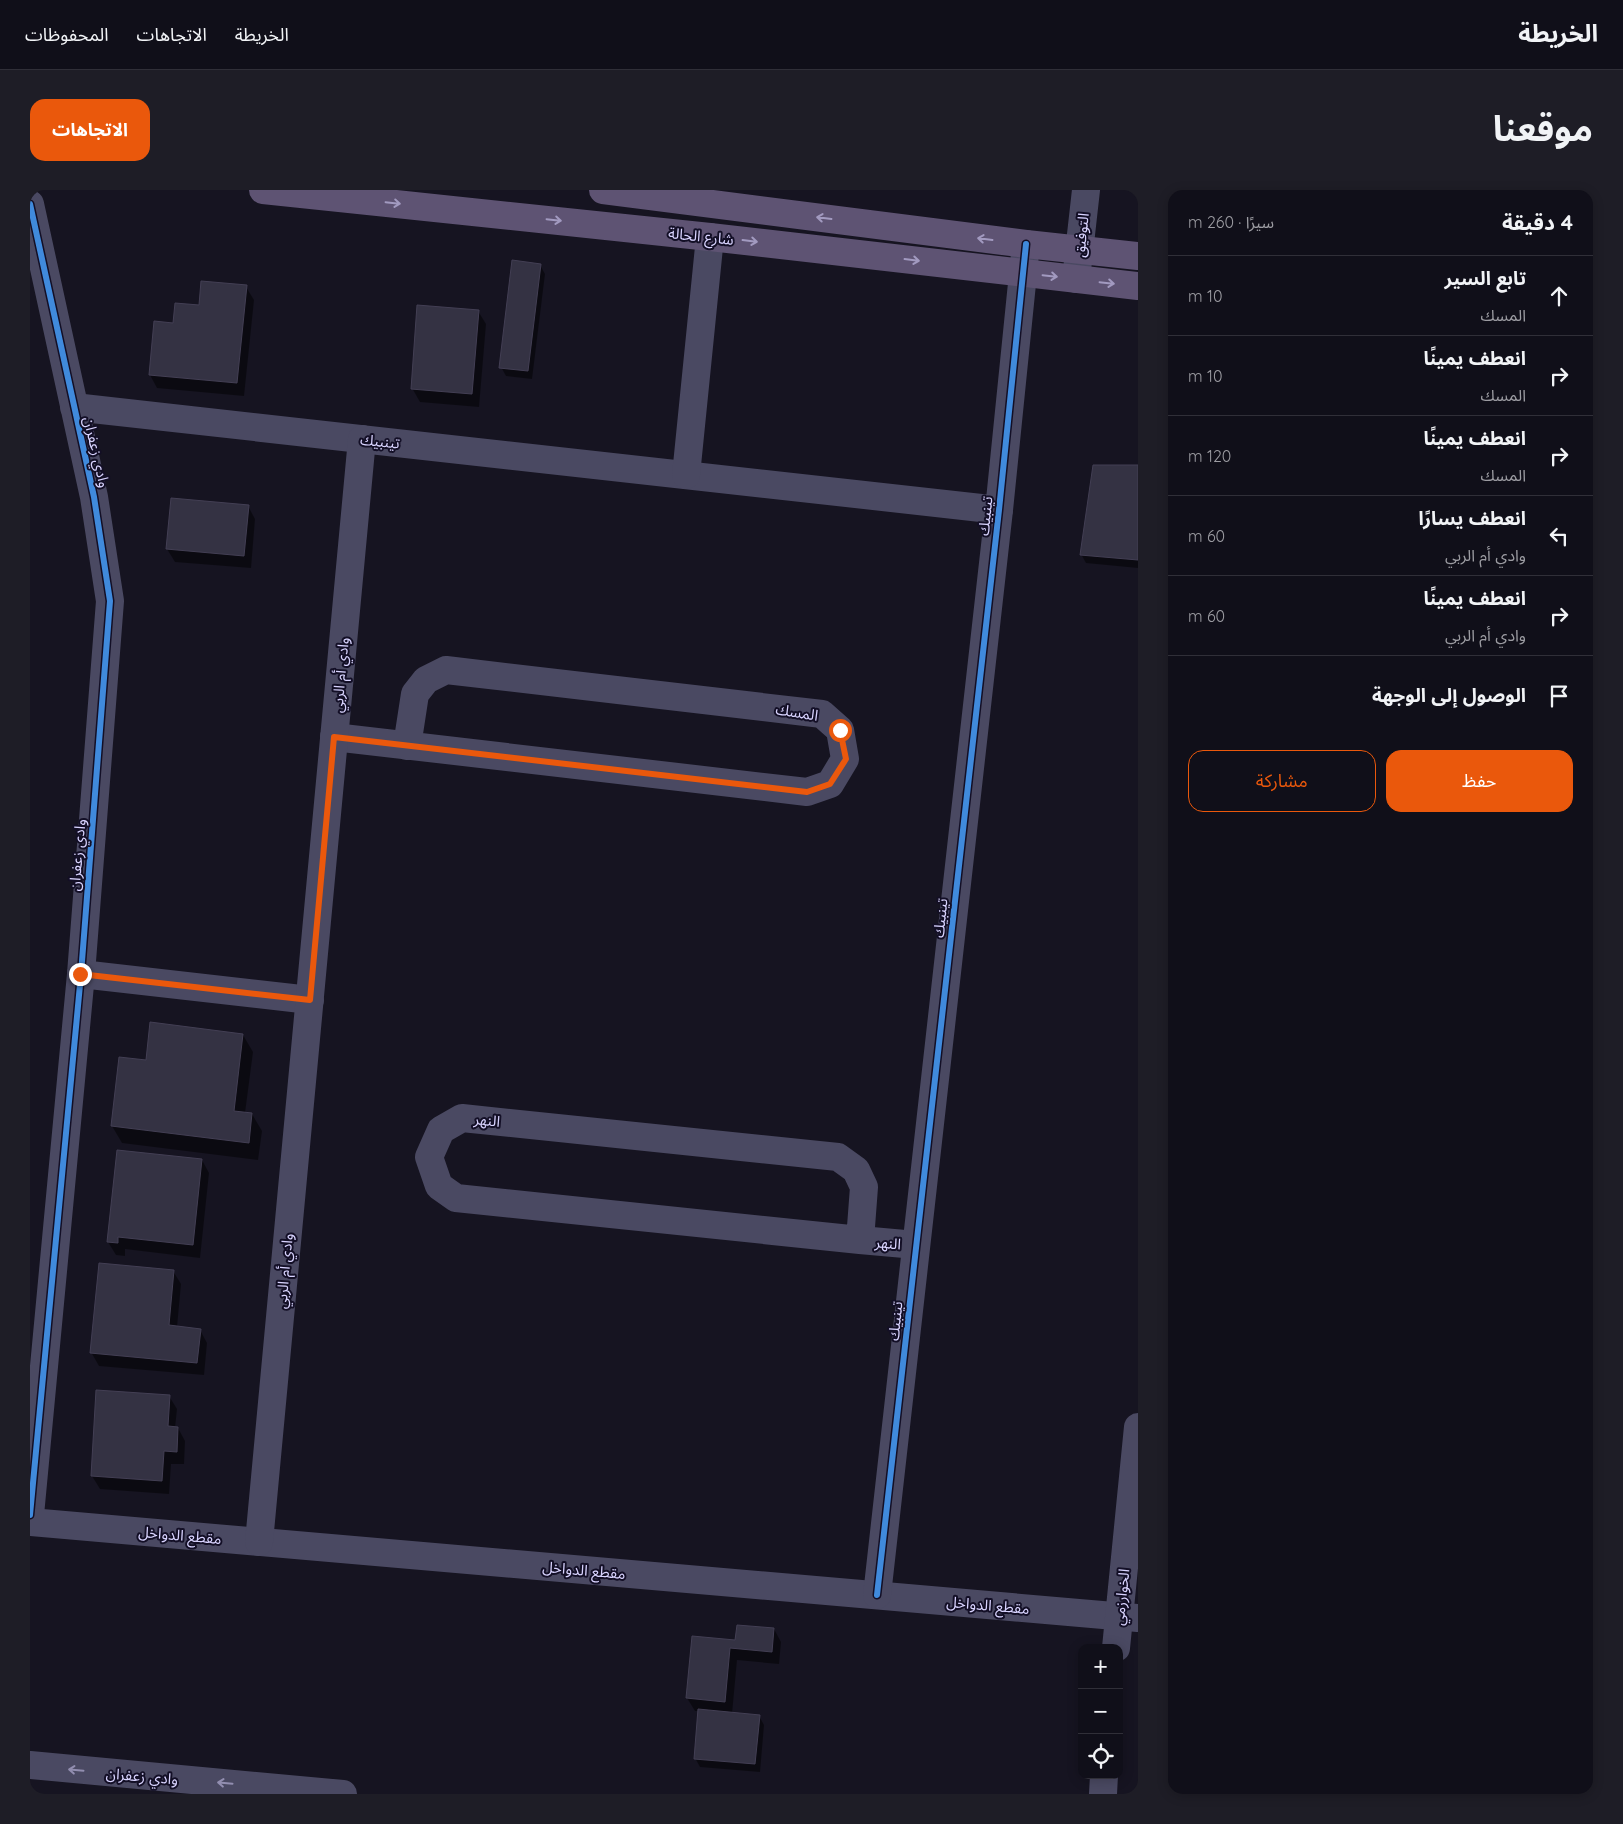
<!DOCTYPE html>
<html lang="ar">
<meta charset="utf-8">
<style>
:root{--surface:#100f19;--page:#1e1d26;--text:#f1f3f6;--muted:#9c9ca2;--line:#302f38;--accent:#ea580c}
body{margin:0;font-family:Quicksand,"Noto Sans Arabic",sans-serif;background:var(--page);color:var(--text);direction:rtl}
.controls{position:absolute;right:15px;bottom:15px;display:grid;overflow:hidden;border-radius:10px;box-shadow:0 2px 12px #0003}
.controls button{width:45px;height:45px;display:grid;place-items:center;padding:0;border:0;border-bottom:1px solid var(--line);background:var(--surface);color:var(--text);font:25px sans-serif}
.stop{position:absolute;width:15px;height:15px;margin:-11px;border:4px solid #ea580c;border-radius:50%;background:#fff}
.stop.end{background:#ea580c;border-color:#fff;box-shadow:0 1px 5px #0008}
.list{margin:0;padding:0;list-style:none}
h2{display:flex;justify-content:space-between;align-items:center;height:65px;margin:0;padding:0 20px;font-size:21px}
h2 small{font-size:16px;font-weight:400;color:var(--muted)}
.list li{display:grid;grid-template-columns:32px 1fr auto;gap:15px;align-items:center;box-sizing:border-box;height:80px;padding:0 20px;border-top:1px solid var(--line)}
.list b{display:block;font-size:19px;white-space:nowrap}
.list p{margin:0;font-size:16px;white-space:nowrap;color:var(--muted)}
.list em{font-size:16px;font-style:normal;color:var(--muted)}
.actions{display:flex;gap:10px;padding:15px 20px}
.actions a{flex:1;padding:11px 0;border:1px solid var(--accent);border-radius:15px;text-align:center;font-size:18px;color:var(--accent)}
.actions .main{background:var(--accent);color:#fff}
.icon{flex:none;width:28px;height:28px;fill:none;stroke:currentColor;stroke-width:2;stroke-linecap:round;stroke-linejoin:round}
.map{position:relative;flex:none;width:1108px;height:1604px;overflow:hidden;direction:ltr;border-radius:15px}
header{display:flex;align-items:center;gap:30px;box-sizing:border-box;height:70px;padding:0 25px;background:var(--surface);border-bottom:1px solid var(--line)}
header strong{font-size:24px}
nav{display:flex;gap:28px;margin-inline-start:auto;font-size:18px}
.intro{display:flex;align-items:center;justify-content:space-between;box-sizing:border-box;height:120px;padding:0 30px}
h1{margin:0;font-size:35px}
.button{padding:12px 22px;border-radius:15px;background:var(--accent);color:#fff;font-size:18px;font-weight:700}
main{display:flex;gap:30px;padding:0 30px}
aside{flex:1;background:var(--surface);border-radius:15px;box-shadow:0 2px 12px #0003}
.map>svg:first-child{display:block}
.shadow{fill:#0007}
.building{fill:#343243;stroke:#433f54}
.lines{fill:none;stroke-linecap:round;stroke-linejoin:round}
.minor{stroke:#4a4962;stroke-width:28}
.major{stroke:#5e5373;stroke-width:28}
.cycleway-casing{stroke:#130f26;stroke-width:9}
.cycleway{stroke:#408adc;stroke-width:6}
.oneway{stroke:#a29ac0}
.oneway2{stroke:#928eb0}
.route{stroke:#ea580c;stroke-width:6}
.labels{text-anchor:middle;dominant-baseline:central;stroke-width:4;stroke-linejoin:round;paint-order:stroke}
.street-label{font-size:15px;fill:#d9d4ff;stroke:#130f26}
</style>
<header>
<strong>الخريطة</strong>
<nav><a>الخريطة</a><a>الاتجاهات</a><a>المحفوظات</a></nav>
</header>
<div class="intro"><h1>موقعنا</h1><a class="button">الاتجاهات</a></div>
<main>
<aside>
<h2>4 دقيقة<small>سيرًا · 260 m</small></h2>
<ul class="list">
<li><svg class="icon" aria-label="ahead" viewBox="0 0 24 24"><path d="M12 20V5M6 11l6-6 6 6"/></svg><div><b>تابع السير</b><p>المسك</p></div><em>10 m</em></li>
<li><svg class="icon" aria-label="right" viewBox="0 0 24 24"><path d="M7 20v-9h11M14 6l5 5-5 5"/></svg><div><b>انعطف يمينًا</b><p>المسك</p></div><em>10 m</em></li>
<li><svg class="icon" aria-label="right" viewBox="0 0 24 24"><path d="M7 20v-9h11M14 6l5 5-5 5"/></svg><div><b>انعطف يمينًا</b><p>المسك</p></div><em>120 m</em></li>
<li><svg class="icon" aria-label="left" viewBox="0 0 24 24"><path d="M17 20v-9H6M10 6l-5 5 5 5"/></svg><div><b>انعطف يسارًا</b><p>وادي أم الربي</p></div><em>60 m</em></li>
<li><svg class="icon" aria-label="right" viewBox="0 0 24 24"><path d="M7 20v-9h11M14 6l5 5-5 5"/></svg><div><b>انعطف يمينًا</b><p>وادي أم الربي</p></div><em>60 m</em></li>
<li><svg class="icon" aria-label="arrive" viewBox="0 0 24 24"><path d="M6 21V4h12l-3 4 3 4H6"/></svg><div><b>الوصول إلى الوجهة</b></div></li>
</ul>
<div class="actions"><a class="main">حفظ</a><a>مشاركة</a></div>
</aside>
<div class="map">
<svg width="1108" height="1604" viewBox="0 0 1108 1604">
<rect width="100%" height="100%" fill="#161421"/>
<g class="shadow">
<path d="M510,75L515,84L502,189L476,186L471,177Z"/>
<path d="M216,97L224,110L214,206L127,198L120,185L170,116Z"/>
<path d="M448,121L456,134L449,217L390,212L382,198Z"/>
<path d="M1065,276H1108V378L1056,373L1051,364Z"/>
<path d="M218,316L225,329L221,378L145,372L137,359Z"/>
<path d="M213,845L223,862L215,923L222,924L232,941L228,970L92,953L82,936L117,871Z"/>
<path d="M172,970L179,983L170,1068L95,1059V1066L86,1065L78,1052Z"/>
<path d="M143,1081L151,1094L147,1137L170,1140L177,1153L174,1185L69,1176L61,1162Z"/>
<path d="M67,1201L139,1206L147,1219L145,1238H148L155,1251L154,1274H141L139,1304L70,1299L62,1286Z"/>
<path d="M744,1439L751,1452L749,1474L707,1470L702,1524L729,1526L734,1535L730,1582L670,1577L665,1568L669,1521H665L657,1508L663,1448L707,1452Z"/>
</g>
<g class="building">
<path d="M482,70L511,74L498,181L469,178Z"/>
<path d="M171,91L217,95L207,193L119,185L124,131L143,133L145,113L169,115Z"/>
<path d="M387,115L449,120L442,204L381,199Z"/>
<path d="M1063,275H1108V370L1050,365Z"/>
<path d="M141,308L219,315L214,366L136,359Z"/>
<path d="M120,832L213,844L204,921L222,923L219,953L81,936L89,867L116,870Z"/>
<path d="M87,960L172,969L163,1055L88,1047V1053L77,1052Z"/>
<path d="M69,1073L144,1080L139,1135L171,1139L167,1173L60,1163Z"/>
<path d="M66,1200L140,1205L138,1236L148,1237L147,1262L134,1261L132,1291L61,1286Z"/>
<path d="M707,1435L744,1438L742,1462L700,1458L695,1512L656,1508L662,1446L705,1450Z"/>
<path d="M668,1519L730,1525L725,1574L664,1569Z"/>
</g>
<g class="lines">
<g class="minor">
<path d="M0,14L64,307L80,411L51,784L0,1325"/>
<path d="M1046,89L1056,0"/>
<path d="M44,217L969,320"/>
<path d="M656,285L680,47"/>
<path d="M304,547L777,602L800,594L815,569L810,540L792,524L416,480L396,490L385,504L377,556"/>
<path d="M51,784L280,810"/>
<path d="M830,1050L834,997L826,980L808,967L432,928L411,940L399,967L409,996L426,1008L830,1050L886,1055"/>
<path d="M0,1332L1108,1428"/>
<path d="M229,1352L332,249"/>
<path d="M847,1405L969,320L996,54"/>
<path d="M1086,1458L1108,1237"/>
<path d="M0,1575L313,1604"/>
<path d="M1073,1604L1074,1585"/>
</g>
<g class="major">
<path d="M233,0L680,47L1108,96"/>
<path d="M573,0L996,54L1108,66"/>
</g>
<defs>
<g id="cycleway">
<path d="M0,14L64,307L80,411L51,784L0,1325"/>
<path d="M847,1405L969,320L996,54"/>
</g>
</defs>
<use href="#cycleway" class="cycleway-casing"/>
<use href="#cycleway" class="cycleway"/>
</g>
<defs><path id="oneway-shaft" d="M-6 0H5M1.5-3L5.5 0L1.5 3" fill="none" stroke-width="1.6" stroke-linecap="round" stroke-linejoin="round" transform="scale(1.25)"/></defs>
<g class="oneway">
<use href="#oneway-shaft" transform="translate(363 13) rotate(6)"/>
<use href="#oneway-shaft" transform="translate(794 28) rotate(-173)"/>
<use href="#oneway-shaft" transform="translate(524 30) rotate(6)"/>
<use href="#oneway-shaft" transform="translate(955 49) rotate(-173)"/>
<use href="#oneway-shaft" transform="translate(720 51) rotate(7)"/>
<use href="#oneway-shaft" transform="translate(882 70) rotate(7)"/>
<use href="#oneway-shaft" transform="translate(1020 86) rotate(6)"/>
<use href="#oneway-shaft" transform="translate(1077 93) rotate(6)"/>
</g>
<g class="oneway2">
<use href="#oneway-shaft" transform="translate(46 1580) rotate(-175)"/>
<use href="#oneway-shaft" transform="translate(195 1593) rotate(-175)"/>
</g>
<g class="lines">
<path class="route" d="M50,784L280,810L304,547L777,602L800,594L816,569L810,540"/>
</g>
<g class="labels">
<g class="street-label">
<text transform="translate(1051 45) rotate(-84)">التوفيق</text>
<text transform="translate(671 46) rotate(6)">شارع الحالة</text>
<text transform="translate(350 251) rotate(6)">تينبيك</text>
<text transform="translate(67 262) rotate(77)">وادي زعفران</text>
<text transform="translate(955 326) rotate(-84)">تينبيك</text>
<text transform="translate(310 485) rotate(-85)">وادي أم الربي</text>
<text transform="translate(767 522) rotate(9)">المسك</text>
<text transform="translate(47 665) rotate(-85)">وادي زعفران</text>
<text transform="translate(910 728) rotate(-84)">تينبيك</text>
<text transform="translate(457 930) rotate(6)">النهر</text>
<text transform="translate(858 1053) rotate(5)">النهر</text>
<text transform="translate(254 1081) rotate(-85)">وادي أم الربي</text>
<text transform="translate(865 1131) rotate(-84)">تينبيك</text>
<text transform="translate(150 1345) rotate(5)">مقطع الدواخل</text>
<text transform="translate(554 1380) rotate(5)">مقطع الدواخل</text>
<text transform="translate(1091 1407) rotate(-84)">الخوارزمي</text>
<text transform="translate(958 1415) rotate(5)">مقطع الدواخل</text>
<text transform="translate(112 1586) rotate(5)">وادي زعفران</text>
</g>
</g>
</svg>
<div class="controls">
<button>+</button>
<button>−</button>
<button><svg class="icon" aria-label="locate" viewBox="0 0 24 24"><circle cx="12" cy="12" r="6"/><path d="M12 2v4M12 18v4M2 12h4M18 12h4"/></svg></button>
</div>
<div class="stop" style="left:810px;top:540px"></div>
<div class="stop end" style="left:50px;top:784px"></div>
</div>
</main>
